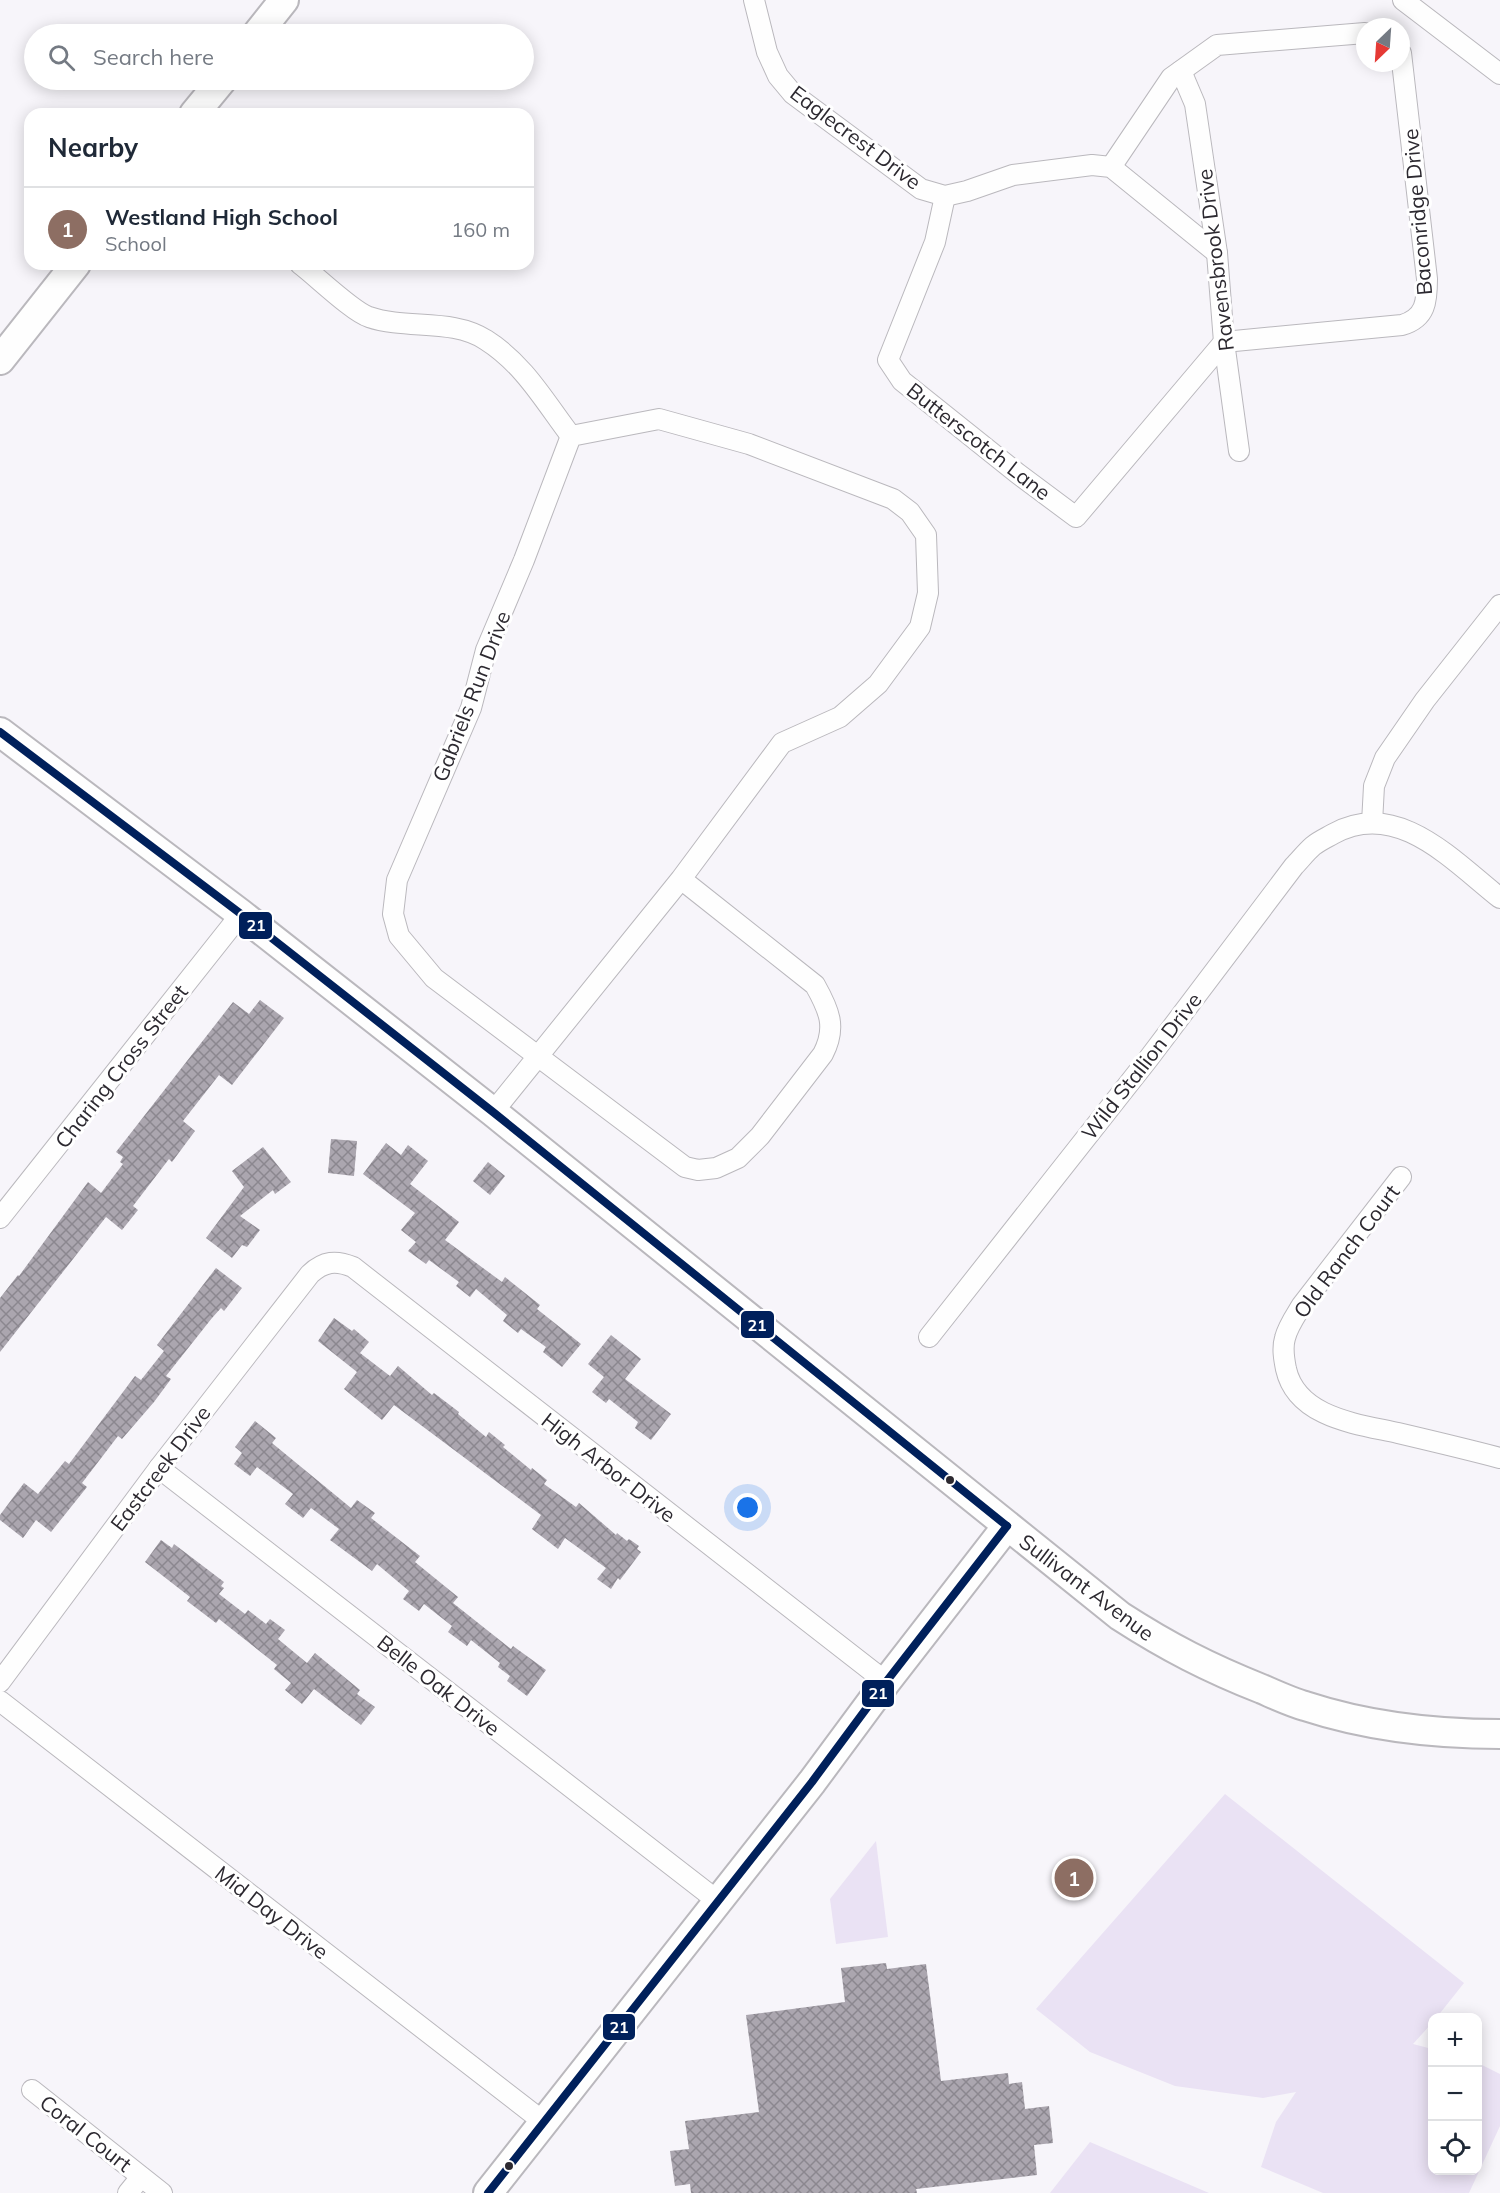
<!DOCTYPE html>
<meta charset="utf-8">
<style>
:root{--surface:#fff;--page:#f6f6f7;--text:#1f2937;--muted:#747a83;--line:#e0e1e3;--accent:#737077}
body{margin:0;font-family:Mulish,sans-serif;background:var(--page);color:var(--text)}
.controls{position:absolute;right:18px;bottom:18px;display:grid;overflow:hidden;border-radius:12px;box-shadow:0 3px 15px #0003}
.controls button{width:54px;height:54px;display:grid;place-items:center;padding:0;border:0;border-bottom:2px solid var(--line);background:var(--surface);color:var(--text);font:30px sans-serif}
.compass{position:absolute;left:1356px;top:18px;width:54px;height:54px;border-radius:50%;background:var(--surface);box-shadow:0 3px 15px #0003;rotate:205deg}
.you{position:absolute;left:748px;top:1508px;width:21px;height:21px;margin:-15px;border:4px solid #fff;border-radius:50%;background:#1a73e8;box-shadow:0 0 0 9px #1a73e833}
.badge{display:grid;place-items:center;width:39px;height:39px;border-radius:50%;background:var(--accent);color:#fff;font-size:20px;font-weight:700}
.pin{position:absolute;translate:-50% -50%;border:3px solid #fff;box-shadow:0 2px 6px #0006}
.list{margin:0;padding:0;list-style:none}
h2{display:flex;justify-content:space-between;align-items:center;height:78px;margin:0;padding:0 24px;font-size:26px}
h2 small{font-size:20px;font-weight:400;color:var(--muted)}
.list li{display:grid;grid-template-columns:39px 1fr auto;gap:18px;align-items:center;box-sizing:border-box;height:84px;padding:0 24px;border-top:2px solid var(--line)}
.list b{display:block;font-size:22px;white-space:nowrap}
.list p{margin:0;font-size:20px;white-space:nowrap;color:var(--muted)}
.list em{font-size:20px;font-style:normal;color:var(--muted)}
.icon{flex:none;width:33px;height:33px;fill:none;stroke:currentColor;stroke-width:2;stroke-linecap:round;stroke-linejoin:round}
.map{position:relative;flex:none;width:1500px;height:2193px;overflow:hidden}
.search{position:absolute;background:var(--surface);box-shadow:0 3px 15px #0003;left:24px;top:24px;width:510px;height:66px;display:flex;align-items:center;gap:15px;box-sizing:border-box;padding:0 21px;border-radius:33px;color:var(--muted);font-size:22px}
.panel{position:absolute;background:var(--surface);box-shadow:0 3px 15px #0003;left:24px;top:108px;width:510px;height:162px;border-radius:18px}
.map>svg:first-child{display:block}
.park{fill:#eae2f4}
.building{fill:url(#building-cross-hatch)}
.lines{fill:none;stroke-linecap:round;stroke-linejoin:round}
.street-casing{stroke:#bab8bd;stroke-width:22}
.secondary-casing{stroke:#bab8bd;stroke-width:32}
.street{stroke:#fefefe;stroke-width:20}
.secondary{stroke:#fefefe;stroke-width:28}
.bus-1-casing{stroke:#fff;stroke-width:12}
.bus-1{stroke:#00205b;stroke-width:8}
.bus-dot{fill:#2c2930;stroke:#fff;stroke-width:2}
.labels{text-anchor:middle;dominant-baseline:central;stroke-width:6;stroke-linejoin:round;paint-order:stroke}
.street-label{font-size:21px;fill:#2c2930;stroke:#fff}
.line-badge{stroke:#fff;stroke-width:2}
.badge-label{font-size:16px;text-anchor:middle;font-weight:bold;fill:#fff}
</style>
<div class="map">
<svg width="1500" height="2193" viewBox="0 0 1500 2193">
<defs>
<pattern id="building-cross-hatch" width="8" height="8" patternUnits="userSpaceOnUse" patternTransform="scale(1.5)"><rect width="8" height="8" fill="#aba6af"/><path d="M0 0l8 8M0 8l8-8" fill="none" stroke="#8b878f"/></pattern>
</defs>
<rect width="100%" height="100%" fill="#f7f5fa"/>
<g class="park">
<path d="M1225,1794L1464,1983L1437,2017L1432,2018V2023L1413,2044L1432,2049V2170H1478V2063L1500,2074V2126L1469,2193H1323L1261,2167L1276,2122L1296,2092L1263,2098L1175,2086L1090,2052L1036,2009Z"/>
<path d="M876,1841L888,1937L836,1944L830,1899Z"/>
<path d="M1090,2142L1209,2193H1050Z"/>
</g>
<g class="building">
<path d="M260,1000L284,1018L232,1085L219,1075L183,1121L195,1131L172,1162L169,1159L133,1206L138,1210L122,1230L106,1217L0,1352V1298L18,1275L19,1276L88,1182L101,1193L123,1164L120,1162L123,1157L116,1152L233,1002L249,1014Z"/>
<path d="M331,1139L357,1141L354,1176L328,1173Z"/>
<path d="M386,1143L401,1155L408,1145L428,1161L410,1184L459,1222L445,1240L502,1282L505,1277L540,1305L537,1309L581,1344L562,1367L543,1352L546,1347L521,1329L518,1333L503,1321L507,1315L476,1289L470,1297L456,1286L459,1282L429,1260L426,1264L408,1251L416,1242L401,1230L415,1213L363,1174Z"/>
<path d="M263,1147L291,1182L275,1194L273,1190L240,1216L260,1230L247,1247L242,1245L232,1258L206,1238L244,1187L232,1171Z"/>
<path d="M488,1162L505,1176L490,1195L473,1181Z"/>
<path d="M216,1268L242,1288L224,1311L221,1308L212,1318L166,1376L171,1379L154,1402L122,1439L118,1436L82,1483L87,1487L51,1532L36,1520L23,1538L0,1520V1515L24,1483L38,1494L65,1461L69,1464L135,1376L141,1380L164,1351L157,1345Z"/>
<path d="M334,1318L352,1331L354,1329L369,1342L360,1353L390,1376L398,1366L432,1395L434,1393L459,1412L458,1414L486,1437L489,1432L505,1445L503,1447L531,1470L532,1468L547,1480L544,1484L576,1507L579,1503L616,1535L617,1533L627,1541L629,1539L639,1546L637,1549L641,1552L620,1580L618,1578L611,1589L597,1579L606,1568L565,1538L558,1549L532,1529L541,1515L394,1405L382,1420L344,1389L357,1372L318,1341Z"/>
<path d="M611,1335L641,1359L625,1379L671,1414L651,1440L635,1428L638,1422L609,1399L606,1403L592,1392L604,1377L588,1364Z"/>
<path d="M255,1421L276,1438L272,1443L351,1508L357,1500L375,1513L371,1518L420,1556L415,1562L458,1597L453,1603L511,1649L513,1646L546,1670L527,1696L507,1681L510,1676L498,1667L500,1663L471,1640L467,1646L448,1632L452,1626L424,1604L419,1611L403,1599L409,1591L377,1564L372,1571L330,1540L339,1529L311,1508L303,1518L285,1504L293,1494L257,1467L250,1476L234,1464L242,1453L235,1447Z"/>
<path d="M161,1540L172,1548L174,1544L224,1582L221,1586L224,1588L219,1594L245,1614L248,1610L266,1624L270,1619L285,1630L278,1639L307,1663L315,1653L360,1690L357,1694L375,1707L361,1725L314,1689L302,1704L285,1690L291,1683L274,1669L277,1665L219,1619L216,1623L187,1601L190,1597L145,1562Z"/>
<path d="M886,1963L887,1969L926,1964L941,2081L1008,2073L1009,2084L1022,2082L1025,2109L1049,2106L1053,2143L1034,2145L1037,2175L916,2189L917,2193H691L690,2184L675,2186L670,2151L689,2149L685,2121L759,2112L746,2015L845,2002L841,1968Z"/>
</g>
<g class="lines">
<defs>
<g id="street">
<path d="M754,0L767,52L778,76L793,94L921,189L945,196L967,191L1013,175L1092,165L1111,167L1217,253"/>
<path d="M1403,0L1500,74"/>
<path d="M1181,71L1195,104L1217,253L1224,342L1239,451"/>
<path d="M1111,167L1171,78L1217,45L1365,33"/>
<path d="M945,196L935,242L888,360L902,381L1017,473L1076,517L1224,342"/>
<path d="M300,264C316,276 353,312 369,317C407,330 452,318 486,340C524,364 545,402 571,436"/>
<path d="M1224,342L1402,325C1426,318 1427,301 1427,279L1401,53"/>
<path d="M1372,823L1374,786L1385,758L1425,700L1500,605"/>
<path d="M493,1112L681,879L782,743L840,717L878,684L920,627L928,593L926,535L910,512L893,499L749,444L659,419L571,436L524,560L486,650L471,708L397,880L393,914L399,936L434,978L685,1167L698,1170L716,1168L738,1158L760,1136L823,1054C837,1027 829,1010 815,985L681,879"/>
<path d="M1401,1177L1302,1305C1296,1315 1288,1326 1285,1338C1282,1348 1284,1359 1286,1369C1297,1418 1358,1424 1398,1433C1432,1441 1466,1449 1500,1458"/>
<path d="M0,1218L241,914"/>
<path d="M929,1337L1149,1058L1294,866C1300,860 1306,852 1313,846C1319,841 1326,838 1333,834C1397,798 1453,861 1500,898"/>
<path d="M159,1468L719,1902"/>
<path d="M0,1682L159,1468L310,1274C324,1261 336,1260 353,1267L886,1682"/>
<path d="M0,1701L545,2123"/>
<path d="M32,2090L162,2193"/>
<path d="M128,2193L141,2177"/>
</g>
<g id="secondary">
<path d="M257,34L284,0"/>
<path d="M194,114L222,80"/>
<path d="M0,360L76,264"/>
<path d="M0,732L241,914L493,1112L1120,1616C1168,1647 1209,1668 1262,1689C1276,1695 1291,1702 1305,1706C1366,1726 1436,1734 1500,1734"/>
<path d="M488,2193L812,1782L886,1682L1007,1526"/>
</g>
</defs>
<use href="#street" class="street-casing"/>
<use href="#secondary" class="secondary-casing"/>
<use href="#street" class="street"/>
<use href="#secondary" class="secondary"/>
<defs>
<g id="bus-1">
<path d="M0,732L241,914L493,1112L1007,1526"/>
<path d="M488,2193L812,1782L886,1682L1007,1526"/>
</g>
</defs>
<use href="#bus-1" class="bus-1-casing"/>
<use href="#bus-1" class="bus-1"/>
</g>
<g class="bus-dot">
<circle cx="950" cy="1480" r="5"/>
<circle cx="509" cy="2166" r="5"/>
</g>
<g class="labels">
<g class="street-label">
<text transform="translate(856 137) rotate(37)">Eaglecrest Drive</text>
<text transform="translate(1417 212) rotate(-95)">Baconridge Drive</text>
<text transform="translate(1215 260) rotate(-97)">Ravensbrook Drive</text>
<text transform="translate(979 441) rotate(38)">Butterscotch Lane</text>
<text transform="translate(471 696) rotate(-69)">Gabriels Run Drive</text>
<text transform="translate(121 1066) rotate(-52)">Charing Cross Street</text>
<text transform="translate(1141 1066) rotate(-52)">Wild Stallion Drive</text>
<text transform="translate(1346 1251) rotate(-53)">Old Ranch Court</text>
<text transform="translate(609 1467) rotate(38)">High Arbor Drive</text>
<text transform="translate(160 1468) rotate(-53)">Eastcreek Drive</text>
<text transform="translate(1087 1587) rotate(37)">Sullivant Avenue</text>
<text transform="translate(439 1685) rotate(38)">Belle Oak Drive</text>
<text transform="translate(272 1912) rotate(38)">Mid Day Drive</text>
<text transform="translate(86 2133) rotate(38)">Coral Court</text>
</g>
</g>
<g class="line-badge">
<rect x="238" y="911" width="35" height="29" rx="6" fill="#00205b"/>
<rect x="740" y="1310" width="35" height="29" rx="6" fill="#00205b"/>
<rect x="861" y="1679" width="34" height="29" rx="6" fill="#00205b"/>
<rect x="602" y="2013" width="34" height="28" rx="6" fill="#00205b"/>
</g>
<g class="badge-label">
<text x="256" y="931">21</text>
<text x="757" y="1331">21</text>
<text x="878" y="1699">21</text>
<text x="619" y="2033">21</text>
</g>
</svg>
<div class="controls">
<button>+</button>
<button>−</button>
<button><svg class="icon" aria-label="locate" viewBox="0 0 24 24"><circle cx="12" cy="12" r="6"/><path d="M12 2v4M12 18v4M2 12h4M18 12h4"/></svg></button>
</div>
<svg class="compass" viewBox="-18 -18 36 36"><path d="M0-13l5 13h-10z" fill="#e53935"/><path d="M0 13l5-13h-10z" fill="#747a83"/></svg>
<div class="you"></div>
<div class="pin badge" style="left:1074px;top:1878px;background:#8d6e63">1</div>
<div class="search"><svg class="icon" aria-label="search" viewBox="0 0 24 24"><circle cx="10" cy="10" r="6"/><path d="M15 15l6 6"/></svg>Search here</div>
<section class="panel">
<h2>Nearby<small></small></h2>
<ul class="list">
<li><span class="badge" style="background:#8d6e63">1</span><div><b>Westland High School</b><p>School</p></div><em>160 m</em></li>
</ul>
</section>
</div>
